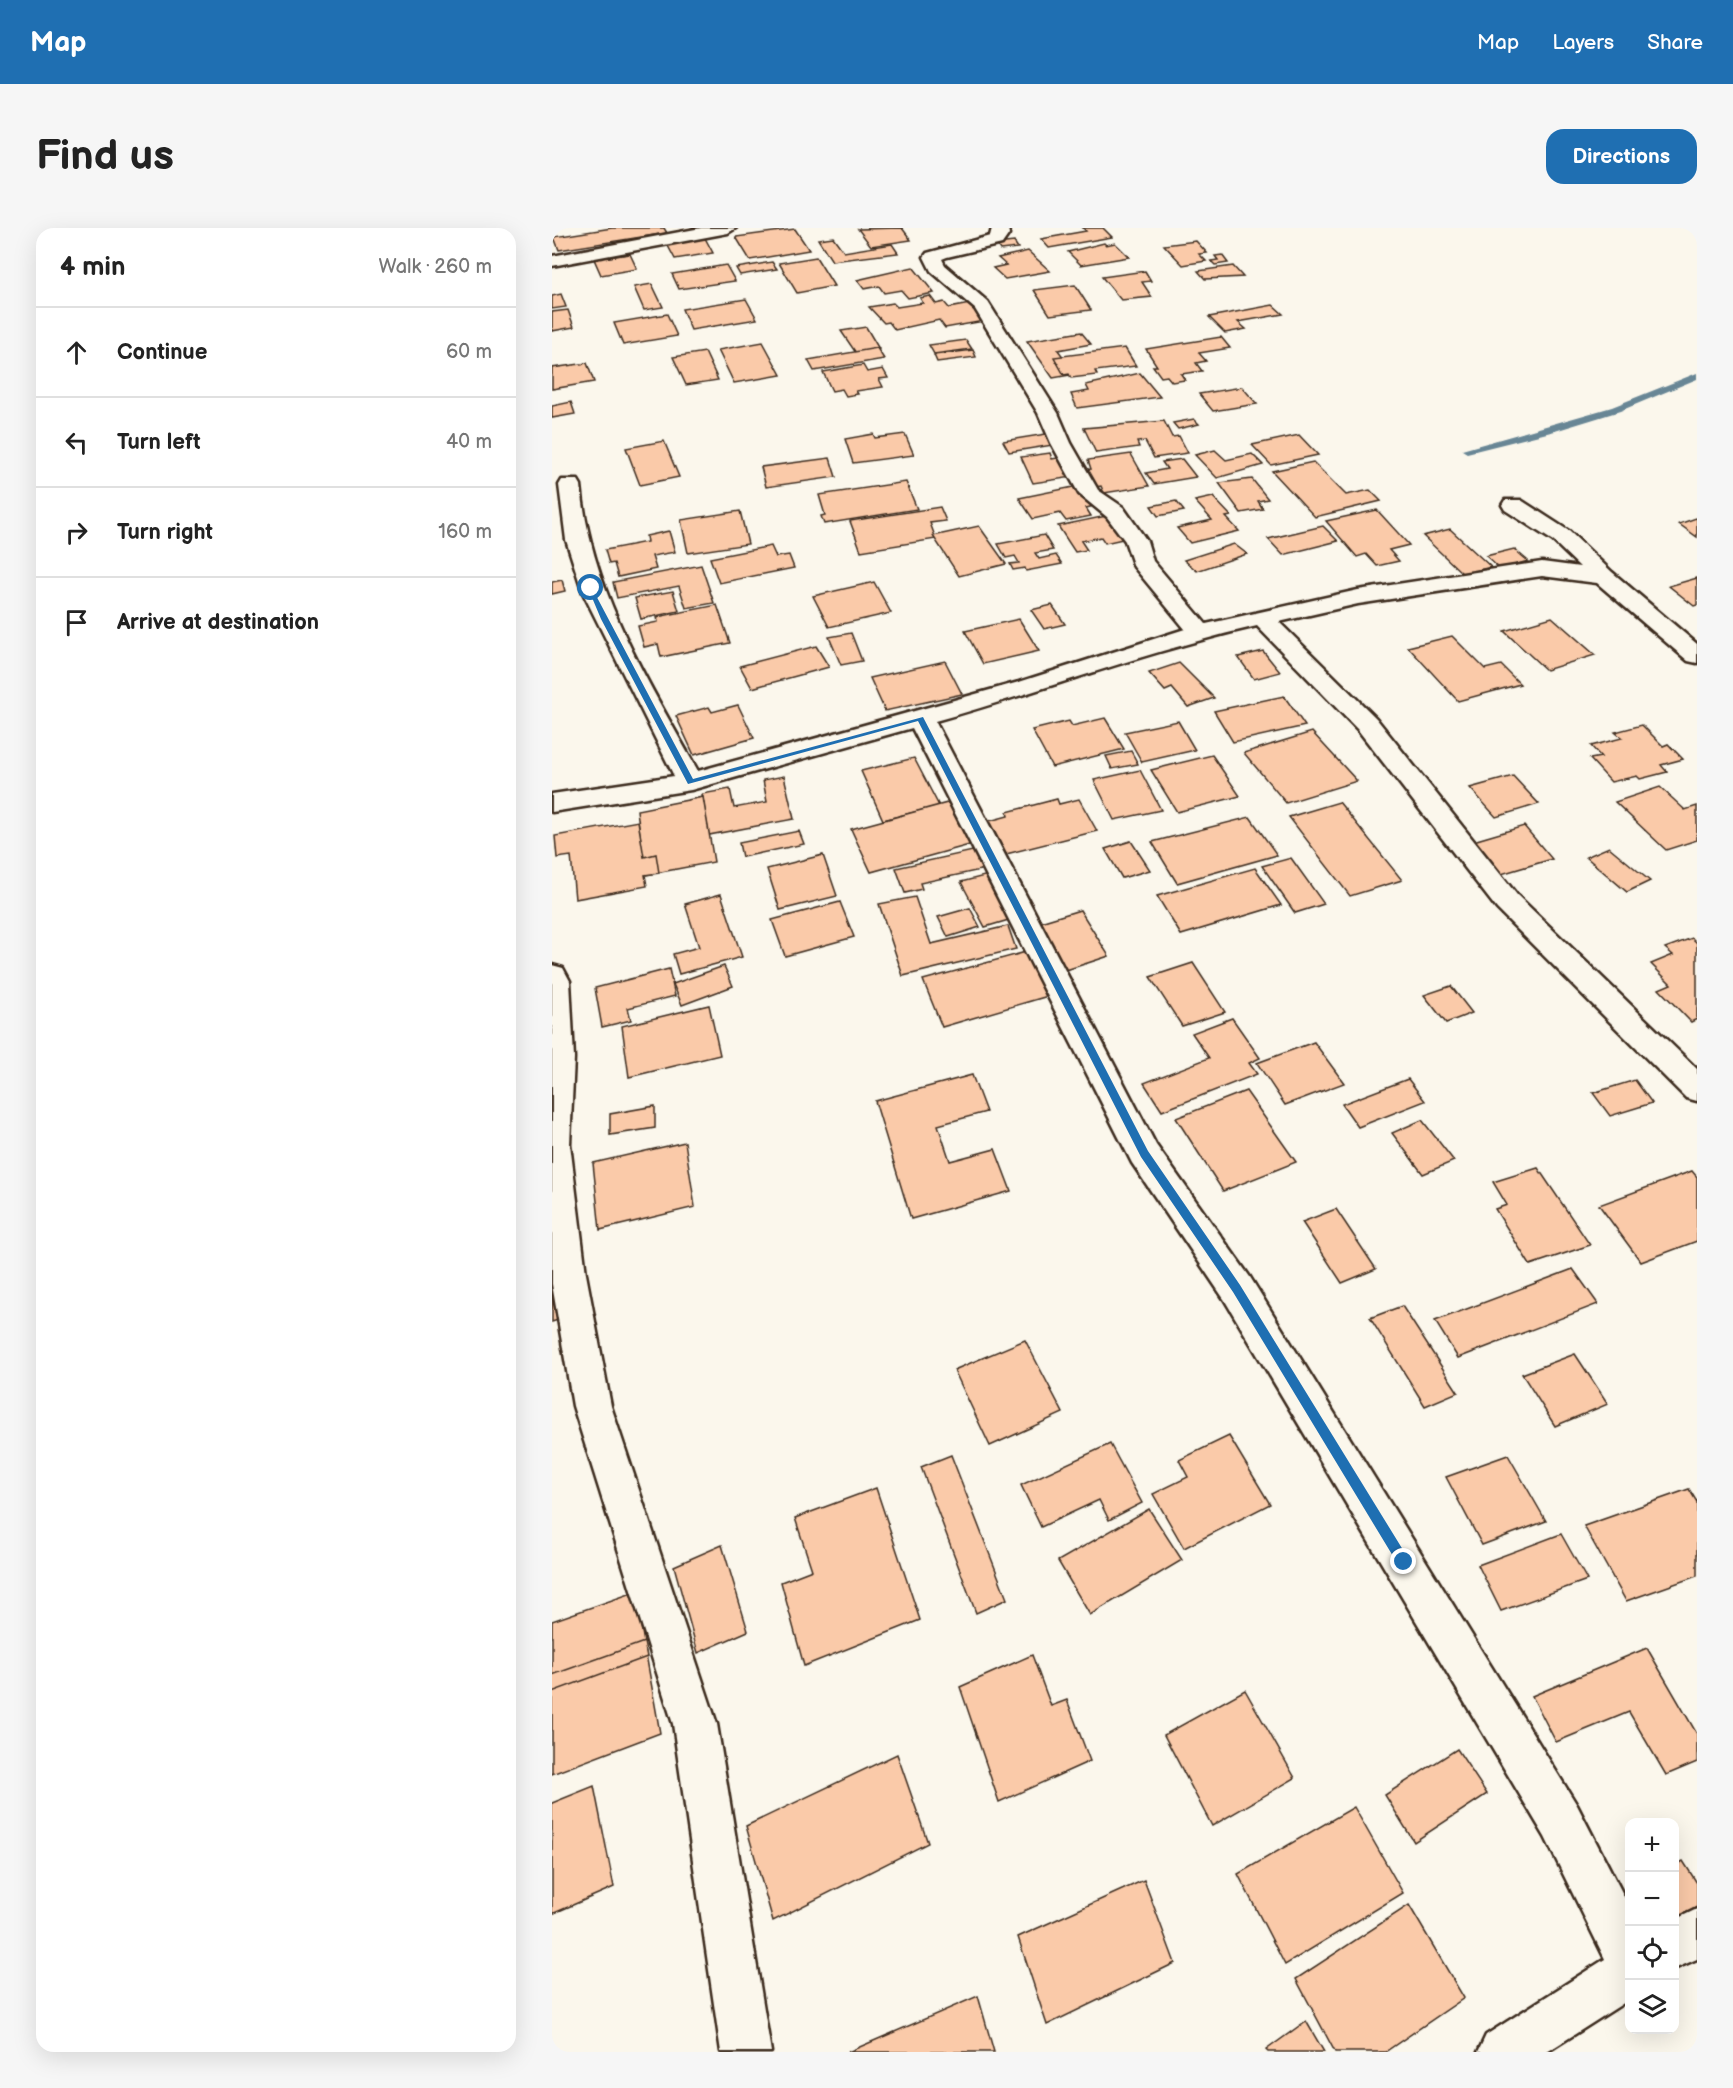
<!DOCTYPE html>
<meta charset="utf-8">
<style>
:root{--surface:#fff;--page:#f6f6f6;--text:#222;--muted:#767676;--line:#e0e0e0;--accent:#1f6fb2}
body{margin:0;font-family:"Balsamiq Sans",sans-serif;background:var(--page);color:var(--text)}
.controls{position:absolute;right:18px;bottom:18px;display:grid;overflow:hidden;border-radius:12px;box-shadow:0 6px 24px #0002}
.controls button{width:54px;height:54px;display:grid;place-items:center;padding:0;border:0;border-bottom:2px solid var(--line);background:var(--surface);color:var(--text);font:30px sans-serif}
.stop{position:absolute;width:18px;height:18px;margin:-14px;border:4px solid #1f6fb2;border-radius:50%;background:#fff}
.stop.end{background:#1f6fb2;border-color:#fff;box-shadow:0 2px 6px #0008}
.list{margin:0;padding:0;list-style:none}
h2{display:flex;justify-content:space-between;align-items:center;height:78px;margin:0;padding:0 24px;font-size:26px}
h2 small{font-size:20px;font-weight:400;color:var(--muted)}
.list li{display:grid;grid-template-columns:39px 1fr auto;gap:18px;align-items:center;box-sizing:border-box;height:90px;padding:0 24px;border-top:2px solid var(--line)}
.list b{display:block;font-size:22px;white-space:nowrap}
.list em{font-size:20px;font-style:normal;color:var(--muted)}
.icon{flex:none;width:33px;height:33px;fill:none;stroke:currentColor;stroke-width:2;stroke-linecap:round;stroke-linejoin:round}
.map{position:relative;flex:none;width:1145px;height:1824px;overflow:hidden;border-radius:18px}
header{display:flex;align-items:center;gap:36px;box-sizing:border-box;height:84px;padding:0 30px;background:var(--accent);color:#fff}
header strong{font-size:28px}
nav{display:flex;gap:33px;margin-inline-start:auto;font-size:21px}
.intro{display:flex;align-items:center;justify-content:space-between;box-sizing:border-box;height:144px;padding:0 36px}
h1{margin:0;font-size:42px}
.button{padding:15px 27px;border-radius:18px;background:var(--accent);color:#fff;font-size:21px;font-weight:700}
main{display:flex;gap:36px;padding:0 36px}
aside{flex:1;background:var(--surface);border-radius:18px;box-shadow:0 6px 24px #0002}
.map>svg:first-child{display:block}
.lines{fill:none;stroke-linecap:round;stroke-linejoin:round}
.stream{fill:#678695;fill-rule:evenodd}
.building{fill:#facaa9;stroke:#3b2a1e;stroke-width:1.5}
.minor-casing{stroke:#3b2a1e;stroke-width:5}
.minor{fill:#fbf7ec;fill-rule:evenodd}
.route{fill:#1f6fb2}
</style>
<header>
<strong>Map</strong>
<nav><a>Map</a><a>Layers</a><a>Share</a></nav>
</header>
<div class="intro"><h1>Find us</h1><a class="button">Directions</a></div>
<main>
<aside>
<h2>4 min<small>Walk · 260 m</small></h2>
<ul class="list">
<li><svg class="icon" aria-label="ahead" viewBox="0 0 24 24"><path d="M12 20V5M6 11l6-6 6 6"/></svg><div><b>Continue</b></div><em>60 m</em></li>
<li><svg class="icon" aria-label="left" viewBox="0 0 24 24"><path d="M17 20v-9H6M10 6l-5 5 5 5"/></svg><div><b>Turn left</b></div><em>40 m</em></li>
<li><svg class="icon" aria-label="right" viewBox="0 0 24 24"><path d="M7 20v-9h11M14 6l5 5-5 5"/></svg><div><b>Turn right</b></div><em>160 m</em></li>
<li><svg class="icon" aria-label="arrive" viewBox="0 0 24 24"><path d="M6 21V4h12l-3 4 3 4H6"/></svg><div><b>Arrive at destination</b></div></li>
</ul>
</aside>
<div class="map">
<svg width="1145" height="1824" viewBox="0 0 1145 1824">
<rect width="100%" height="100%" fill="#fbf7ec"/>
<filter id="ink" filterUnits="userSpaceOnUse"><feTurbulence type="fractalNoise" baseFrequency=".0167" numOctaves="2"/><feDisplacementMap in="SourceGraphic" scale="12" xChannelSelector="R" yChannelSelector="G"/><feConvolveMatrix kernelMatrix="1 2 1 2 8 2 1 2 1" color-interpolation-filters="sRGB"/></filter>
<g filter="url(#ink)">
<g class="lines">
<path class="stream" d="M1145,145V151L1068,183L1003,203L915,225L910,222L1060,179Z"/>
</g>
<g class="building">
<path d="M60,0H112L115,5L7,22L2,9Z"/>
<path d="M350,0L359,12L319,18L306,1Z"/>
<path d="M531,0H551L560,9L497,20L489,11L534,3Z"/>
<path d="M243,1L257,22L198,32L184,9Z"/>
<path d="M281,9L292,24L340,16L346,25L280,33L266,11Z"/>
<path d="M153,10L161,25L123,31L115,16Z"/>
<path d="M644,13L655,25L647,26L654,33L631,37L612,17Z"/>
<path d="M462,14L466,20L448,22L444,16Z"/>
<path d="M552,15L554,17L563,15L577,29L529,37L516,24Z"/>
<path d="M476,23L498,43L453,51L441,40L454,37L446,30Z"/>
<path d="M78,26L85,41L49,47L42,31Z"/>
<path d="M670,27L676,35L663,37L659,33L666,32L663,28Z"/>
<path d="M264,29L282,58L245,65L227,35Z"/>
<path d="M220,34L225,41L188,47L184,40Z"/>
<path d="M174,37L183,53L127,61L120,46Z"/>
<path d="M681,38L691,49L653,51L646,43Z"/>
<path d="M361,39L382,65L356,70L349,62L332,65L327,58L312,61L305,52Z"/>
<path d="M593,43L599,53L590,54L600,69L569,72L550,49Z"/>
<path d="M100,56L111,79L92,82L82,59Z"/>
<path d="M523,57L539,82L498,87L482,62Z"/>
<path d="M9,66L14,79L0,81V68Z"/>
<path d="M378,68L384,76L392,74L397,80L418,76L432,93L393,100L387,92L343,102L337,94L332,95L317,79L341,75L345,79L371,75L368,70Z"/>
<path d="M194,71L205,91L139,102L130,81Z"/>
<path d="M721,77L731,86L686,94L694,101L673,105L657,89Z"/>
<path d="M16,82L22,99L0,103V84Z"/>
<path d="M115,86L125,108L71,117L62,95Z"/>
<path d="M314,99L327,121L304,125L289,103Z"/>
<path d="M529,104L539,116L506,122L524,146L501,150L475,113Z"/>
<path d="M669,109L678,120L647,125L654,133L644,135L650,143L629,146L633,152L620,154L615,148L609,149L601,138H605L594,121Z"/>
<path d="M414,112L420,121L382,126L377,117Z"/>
<path d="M211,114L229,147L182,155L166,122Z"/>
<path d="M325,120L332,131L262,143L256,132Z"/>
<path d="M573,120L584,138L543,143L545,147L519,150L517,146L512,147L502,129Z"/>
<path d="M421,122L424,129L385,134L382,127Z"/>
<path d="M153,124L166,152L134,157L121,129Z"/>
<path d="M35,135L42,154L0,161V140Z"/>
<path d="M311,137L315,144L331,141L336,150L327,151L331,159L304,163L306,166L294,168L290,161L280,163L271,144Z"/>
<path d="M588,145L608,169L525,180L519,166L537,163L534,157Z"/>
<path d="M690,159L705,176L661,183L647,166Z"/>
<path d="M19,174L23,186L0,190V178Z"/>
<path d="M642,191L647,196L626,201L621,195Z"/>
<path d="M612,193L620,209L627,208L636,225L602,230L593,213L585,214L587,219L544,225L532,200Z"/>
<path d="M500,205L507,216L457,224L451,213Z"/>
<path d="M321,206L323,210L353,206L362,227L301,235L293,211Z"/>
<path d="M747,207L766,227L719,237L700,217Z"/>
<path d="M112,213L127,249L88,257L74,220Z"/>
<path d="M663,222L674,232L700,226L711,237L665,250L643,227Z"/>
<path d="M498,225L500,231L512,229L521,249L481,255L469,229Z"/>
<path d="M579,226L597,258L552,265L549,258L537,260L528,242L539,241L536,232Z"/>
<path d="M278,230L284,249L214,259L209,239Z"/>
<path d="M630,231L644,249L602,256L594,245L615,241L610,234Z"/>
<path d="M761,234L794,267L818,262L829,273L763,289L720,243Z"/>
<path d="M700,251L716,271L706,273L711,281L689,285L667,255Z"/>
<path d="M354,254L365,281L272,296L269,288L273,287L267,267Z"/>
<path d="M526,258L542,278L534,280L539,288L514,293L508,285L481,291L467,270Z"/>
<path d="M661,269L679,288L674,289L687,303L638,315L625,300L660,292L643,273Z"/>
<path d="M624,273L632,283L606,288L599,278Z"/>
<path d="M388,279L394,293L378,295L384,311L309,323L298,293Z"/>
<path d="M825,282L857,317L837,322L847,333L825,338L814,326L805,329L774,293Z"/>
<path d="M188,283L196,316L136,325L129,292Z"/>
<path d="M559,287L575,310L553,315L549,309L529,313L535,322L523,324L506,298Z"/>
<path d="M1144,290L1145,291V309L1127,296Z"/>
<path d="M427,298L454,336L407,348L381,308Z"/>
<path d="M771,298L786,313L731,327L716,311Z"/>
<path d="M898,301L939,339L911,346L871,308Z"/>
<path d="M117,303L123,324L100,328L104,341L66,349L62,335L57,336L53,322L95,314L94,308Z"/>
<path d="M492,307L501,322L483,325L487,331L504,327L510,336L474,343L473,340L461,342L458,336L467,335L463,328L454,330L446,316Z"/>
<path d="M682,316L695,326L645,343L632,332Z"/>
<path d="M219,318L224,329L237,327L242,340L167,355L158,330Z"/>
<path d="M962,321L976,333L948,341L934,328Z"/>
<path d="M149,337L162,375L134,380L127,358L65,370L61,354Z"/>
<path d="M1145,350V377L1142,378L1117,358Z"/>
<path d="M10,352L13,363L0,366V354Z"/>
<path d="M322,354L339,385L277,399L261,368Z"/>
<path d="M121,363L127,383L89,391L83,370Z"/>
<path d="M165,377L178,415L109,429L106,416L92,419L86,398L106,394L105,389Z"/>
<path d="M500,377L513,396L492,401L479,382Z"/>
<path d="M1000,389L1043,427L994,442L952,403Z"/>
<path d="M467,391L487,423L431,436L413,403Z"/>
<path d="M299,405L310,433L289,437L277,409Z"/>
<path d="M900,408L933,441L949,437L968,456L906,473L856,419Z"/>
<path d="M264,418L277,439L200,460L188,438Z"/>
<path d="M711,423L728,444L702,451L686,429Z"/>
<path d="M393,433L410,466L333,483L318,450Z"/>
<path d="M627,435L662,470L636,479L620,460L613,463L597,445Z"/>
<path d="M732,468L753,498L681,514L662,483Z"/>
<path d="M186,477L202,510L142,527L124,488L157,479L160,484Z"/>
<path d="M553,490L572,521L500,539L480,502L517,493L520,498Z"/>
<path d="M626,493L643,522L590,534L573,504Z"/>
<path d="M1090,497L1111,518L1116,516L1131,531L1109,537L1115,544L1088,551L1085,548L1059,554L1038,531L1049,529L1039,518L1070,510L1063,504Z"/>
<path d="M760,504L805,553L734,575L692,525Z"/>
<path d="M579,523L586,536L560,541L554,528Z"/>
<path d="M660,527L688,568L625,584L599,542Z"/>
<path d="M362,530L387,578L331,592L309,543Z"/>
<path d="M588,542L609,582L562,592L542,552Z"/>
<path d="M232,548L242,591L157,607L150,566L178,561L182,580L215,574L211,552Z"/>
<path d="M961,548L987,576L944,589L918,560Z"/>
<path d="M1108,559L1133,582L1145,578V612L1114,622L1063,574Z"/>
<path d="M151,569L162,634L93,647L85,582Z"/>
<path d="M505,571L507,576L527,571L545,603L446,628L430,595L456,588L455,584Z"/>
<path d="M399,574L421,616L319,644L299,601Z"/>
<path d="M787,574L850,652L798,668L737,589Z"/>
<path d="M698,589L725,627L625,655L600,614Z"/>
<path d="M86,593L92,629L104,626L107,645L93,647L95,658L23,671L19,628L5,630L3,608Z"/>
<path d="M972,598L1000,631L946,647L918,614Z"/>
<path d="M247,603L252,616L190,629L187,615Z"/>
<path d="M579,613L598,642L570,650L553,621Z"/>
<path d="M1057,619L1098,653L1075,664L1034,629Z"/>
<path d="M425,622L433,641L368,655L370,661L353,665L344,640Z"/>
<path d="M271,627L285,668L228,682L215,641Z"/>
<path d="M739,630L772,676L743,685L710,638Z"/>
<path d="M703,640L729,677L629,707L605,668Z"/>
<path d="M436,647L460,691L433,699L409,654Z"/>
<path d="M169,666L190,729L127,746L121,726L147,719L133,676Z"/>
<path d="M363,669L379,716L456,698L464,721L351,748L327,676Z"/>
<path d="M288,674L302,709L233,728L220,692Z"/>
<path d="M418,680L428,699L396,709L386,689Z"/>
<path d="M528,682L557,728L511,743L482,696Z"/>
<path d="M1140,710L1145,715V791L1139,794L1107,761L1119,756L1099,736L1121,727L1113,720Z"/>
<path d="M474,724L496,768L390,799L371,752Z"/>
<path d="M641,735L673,784L630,798L598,749Z"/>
<path d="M172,738L181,758L130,777L121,756Z"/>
<path d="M117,741L123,768L76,780L79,792L50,799L43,760Z"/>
<path d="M899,758L920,785L894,795L872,767Z"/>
<path d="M157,777L168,827L77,849L70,798Z"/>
<path d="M680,790L708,830L697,835L705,846L610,883L592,855L657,830L640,805Z"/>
<path d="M762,814L792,855L733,877L705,835Z"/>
<path d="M420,847L434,884L386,897L398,933L443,921L459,963L359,991L323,873Z"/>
<path d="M856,851L873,873L806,899L790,876Z"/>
<path d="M1083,852L1100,875L1058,888L1041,865Z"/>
<path d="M694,863L744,934L671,963L624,890Z"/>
<path d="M103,878V900L58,907V886Z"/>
<path d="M870,892L902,933L871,946L840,905Z"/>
<path d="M133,914L143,979L48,1002L41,935Z"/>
<path d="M986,940L1038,1017L978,1037L943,981L955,977L941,954Z"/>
<path d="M1140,943L1145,949V1013L1089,1034L1047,977Z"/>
<path d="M784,981L824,1041L790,1055L750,994Z"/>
<path d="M1021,1041L1046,1076L906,1130L883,1093Z"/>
<path d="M0,1045L9,1091L0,1094Z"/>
<path d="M850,1078L906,1164L873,1178L818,1090Z"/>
<path d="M473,1112L511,1185L438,1218L402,1142Z"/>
<path d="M1023,1126L1056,1176L1003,1198L970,1146Z"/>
<path d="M677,1208L718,1276L632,1320L601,1266L636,1249L627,1232Z"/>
<path d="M558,1216L590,1275L557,1292L547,1272L489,1299L469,1257Z"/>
<path d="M399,1227L455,1371L424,1385L369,1239Z"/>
<path d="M956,1227L994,1293L930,1317L894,1249Z"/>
<path d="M324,1260L368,1392L252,1438L229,1354L260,1342L243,1290Z"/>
<path d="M1137,1261L1145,1274V1348L1074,1373L1032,1298Z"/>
<path d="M597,1281L630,1332L538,1387L506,1333Z"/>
<path d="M1009,1306L1035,1352L949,1383L926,1337Z"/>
<path d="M170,1317L196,1403L146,1425L122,1338Z"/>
<path d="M83,1364L108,1505L0,1546V1393Z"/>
<path d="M92,1414L95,1429L0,1464V1447Z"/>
<path d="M1095,1420L1145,1506V1534L1114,1547L1077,1484L1004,1514L980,1468Z"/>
<path d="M480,1427L499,1478L515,1472L538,1533L447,1574L408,1459Z"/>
<path d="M693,1462L743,1550L660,1598L612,1507Z"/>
<path d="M905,1521L935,1566L862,1614L833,1567Z"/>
<path d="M345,1526L376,1615L221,1693L194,1598Z"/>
<path d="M42,1558L62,1659L0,1686V1575Z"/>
<path d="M802,1579L851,1665L733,1737L686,1646Z"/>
<path d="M1131,1633L1145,1655V1679L1122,1693V1638Z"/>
<path d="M592,1652L623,1735L495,1797L466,1709Z"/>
<path d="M857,1677L912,1770L833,1824H783L744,1751Z"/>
<path d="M426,1768L442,1824H296Z"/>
<path d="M754,1793L772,1824H716L714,1822Z"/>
</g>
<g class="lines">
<defs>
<g id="minor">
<path d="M149,0H184L176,5L0,38V28Z"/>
<path d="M440,0H456L457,6L450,16L395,29L390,31L393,37L436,74L506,185L519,215L546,262L571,279L595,313L601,333L654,396L806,362L990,334L1028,339L1001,313L953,282L950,277L953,272H969L1017,303L1060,344L1145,416V435L1136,433L1045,355L990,348L806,376L727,394L824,490L965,667L1145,841V873L1134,870L945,681L806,502L705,398C596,423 490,463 383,493L604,917L698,1049L1025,1577L1078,1680V1771L995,1824H926L934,1807L1053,1731L993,1609L672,1071L580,935L360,500L139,562L0,584V566L122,548L31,365L14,312L7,257L10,252H26L29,257C38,361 96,454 146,543L467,454L633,401L582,339L573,313L555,289L527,266L499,215L486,185L423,81L379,43L372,29L375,25L438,8Z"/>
<path d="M0,737L11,740L18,753L22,830L18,916L34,1046L59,1178L165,1496L219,1824H169L121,1496L21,1178L0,1056Z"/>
<path d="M1145,1681V1731L1122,1741V1692Z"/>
</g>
</defs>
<use href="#minor" class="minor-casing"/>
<use href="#minor" class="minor"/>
</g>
</g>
<path class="route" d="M39,358L141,551L371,489L596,923L688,1057L856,1330V1338H847L681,1064L589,929L366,493L136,556L49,391L36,360Z"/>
</svg>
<div class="controls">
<button>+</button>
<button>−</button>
<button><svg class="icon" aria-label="locate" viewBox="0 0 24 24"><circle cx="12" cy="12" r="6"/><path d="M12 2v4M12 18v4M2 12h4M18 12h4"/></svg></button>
<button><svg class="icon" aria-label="layers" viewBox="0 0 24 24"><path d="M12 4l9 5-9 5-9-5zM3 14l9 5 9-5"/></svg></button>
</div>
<div class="stop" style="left:39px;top:360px"></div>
<div class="stop end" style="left:852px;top:1334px"></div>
</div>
</main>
